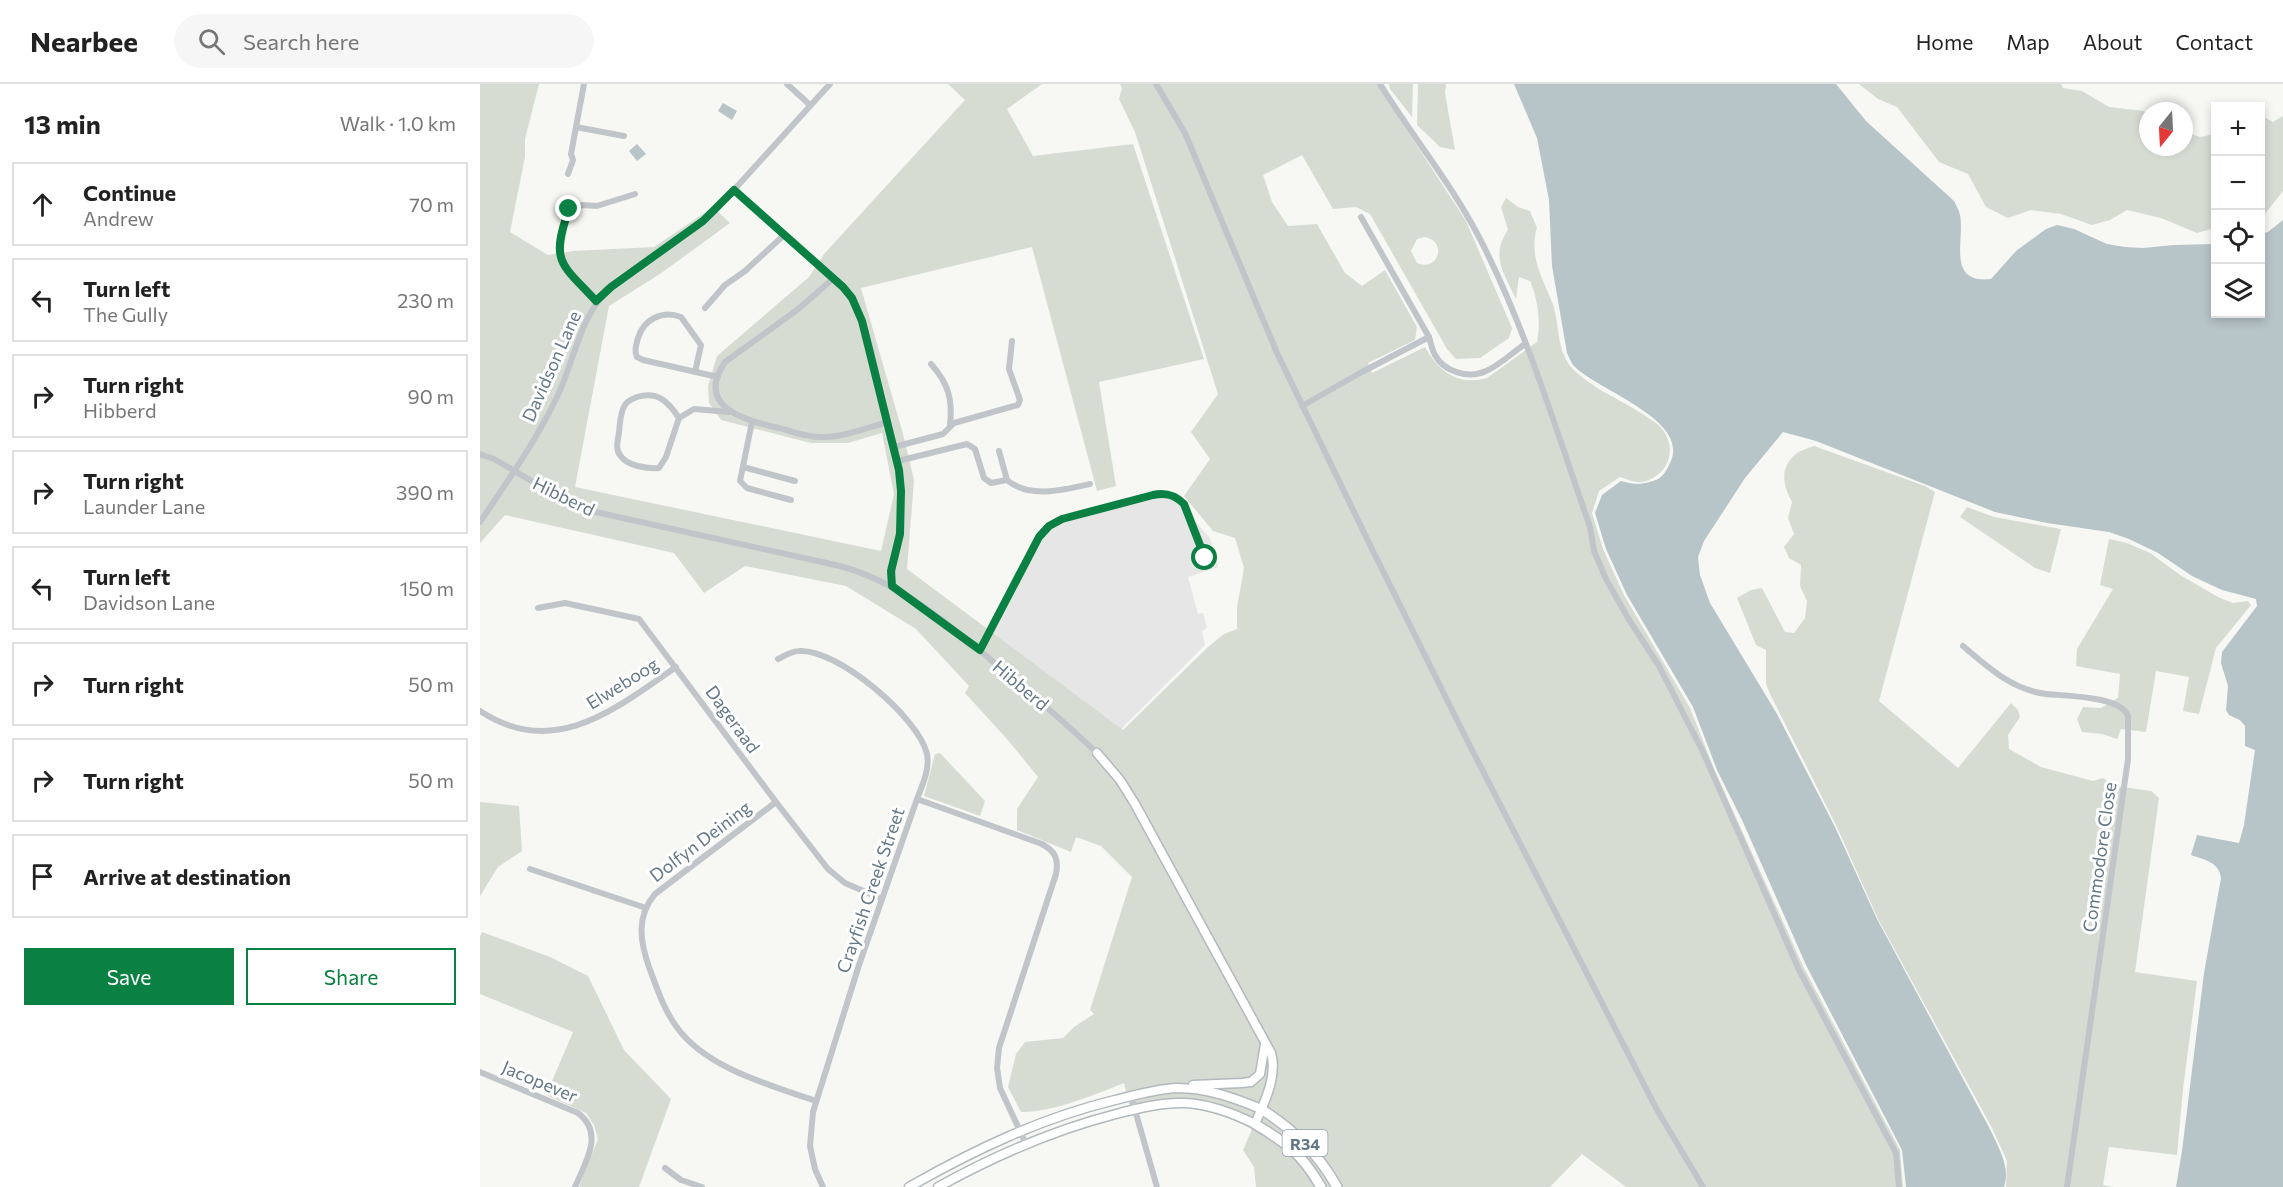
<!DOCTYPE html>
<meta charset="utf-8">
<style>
:root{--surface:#fff;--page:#f6f6f6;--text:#222;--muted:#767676;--line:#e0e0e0;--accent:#0b8043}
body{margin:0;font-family:Commissioner,sans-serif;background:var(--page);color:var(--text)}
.controls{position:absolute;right:18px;top:18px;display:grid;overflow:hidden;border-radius:0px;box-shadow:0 3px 9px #0003}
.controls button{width:54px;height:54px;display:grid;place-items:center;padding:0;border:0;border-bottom:2px solid var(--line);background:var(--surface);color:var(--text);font:30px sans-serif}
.compass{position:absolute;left:1659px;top:18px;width:54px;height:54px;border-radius:50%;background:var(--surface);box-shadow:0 3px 9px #0003;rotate:198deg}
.stop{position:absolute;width:18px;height:18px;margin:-14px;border:4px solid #0b8043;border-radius:50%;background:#fff}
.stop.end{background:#0b8043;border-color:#fff;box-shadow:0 2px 6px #0008}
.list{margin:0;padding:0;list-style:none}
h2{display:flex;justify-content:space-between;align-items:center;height:78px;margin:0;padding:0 24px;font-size:26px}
h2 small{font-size:20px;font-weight:400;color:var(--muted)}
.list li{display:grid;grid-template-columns:39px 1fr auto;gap:18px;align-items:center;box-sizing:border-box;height:84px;margin:0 12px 12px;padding:0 12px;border:2px solid var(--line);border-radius:0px}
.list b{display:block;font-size:22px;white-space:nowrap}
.list p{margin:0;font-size:20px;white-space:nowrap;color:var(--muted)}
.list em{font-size:20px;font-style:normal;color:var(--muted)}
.actions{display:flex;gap:12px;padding:18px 24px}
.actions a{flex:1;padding:14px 0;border:2px solid var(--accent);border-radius:0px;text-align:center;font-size:21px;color:var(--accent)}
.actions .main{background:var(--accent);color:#fff}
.icon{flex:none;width:33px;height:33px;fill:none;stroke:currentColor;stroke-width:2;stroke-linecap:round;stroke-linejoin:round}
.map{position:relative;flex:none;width:1803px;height:1103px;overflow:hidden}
header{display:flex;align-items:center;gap:36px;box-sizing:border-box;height:84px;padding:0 30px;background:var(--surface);border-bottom:2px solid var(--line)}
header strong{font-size:28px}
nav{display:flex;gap:33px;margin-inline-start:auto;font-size:21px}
.search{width:420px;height:54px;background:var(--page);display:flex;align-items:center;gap:15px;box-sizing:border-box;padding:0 21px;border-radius:33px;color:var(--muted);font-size:22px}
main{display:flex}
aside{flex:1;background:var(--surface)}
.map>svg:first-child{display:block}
.built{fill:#e5e6e5}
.green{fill:#d7dcd3;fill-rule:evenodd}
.water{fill:#b7c4c8}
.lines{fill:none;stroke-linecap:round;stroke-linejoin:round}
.secondary-casing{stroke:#b2b9bd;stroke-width:11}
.primary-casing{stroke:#b3b9bd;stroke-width:12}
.street{stroke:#c0c5c9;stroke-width:6}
.secondary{stroke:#fff;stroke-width:8}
.primary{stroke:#fff;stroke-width:9}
.route{stroke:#0b8043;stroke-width:8}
.labels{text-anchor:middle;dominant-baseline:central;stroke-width:6;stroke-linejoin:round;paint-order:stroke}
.shield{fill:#fff;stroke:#93a0aa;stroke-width:1.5}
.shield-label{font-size:16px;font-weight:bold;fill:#657886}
.street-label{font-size:18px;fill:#657886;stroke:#fff}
</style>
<header>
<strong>Nearbee</strong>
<div class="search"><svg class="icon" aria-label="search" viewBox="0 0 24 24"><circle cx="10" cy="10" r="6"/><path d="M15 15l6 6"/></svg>Search here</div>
<nav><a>Home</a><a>Map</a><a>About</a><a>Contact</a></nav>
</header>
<main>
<aside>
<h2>13 min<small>Walk · 1.0 km</small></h2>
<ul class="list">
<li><svg class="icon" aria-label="ahead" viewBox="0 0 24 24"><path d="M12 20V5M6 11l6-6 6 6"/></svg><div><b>Continue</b><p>Andrew</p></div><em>70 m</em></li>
<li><svg class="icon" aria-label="left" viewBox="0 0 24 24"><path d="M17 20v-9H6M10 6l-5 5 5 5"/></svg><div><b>Turn left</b><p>The Gully</p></div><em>230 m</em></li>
<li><svg class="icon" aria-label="right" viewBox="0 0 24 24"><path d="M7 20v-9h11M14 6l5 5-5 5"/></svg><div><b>Turn right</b><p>Hibberd</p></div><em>90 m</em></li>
<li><svg class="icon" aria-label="right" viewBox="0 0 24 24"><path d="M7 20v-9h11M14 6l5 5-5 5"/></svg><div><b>Turn right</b><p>Launder Lane</p></div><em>390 m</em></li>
<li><svg class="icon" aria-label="left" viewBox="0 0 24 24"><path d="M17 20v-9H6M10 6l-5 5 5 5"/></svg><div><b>Turn left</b><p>Davidson Lane</p></div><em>150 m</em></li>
<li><svg class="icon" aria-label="right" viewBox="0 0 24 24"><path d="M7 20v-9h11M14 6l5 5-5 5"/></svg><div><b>Turn right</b></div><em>50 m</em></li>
<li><svg class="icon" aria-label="right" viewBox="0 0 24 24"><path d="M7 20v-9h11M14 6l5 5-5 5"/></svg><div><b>Turn right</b></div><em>50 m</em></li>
<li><svg class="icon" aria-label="arrive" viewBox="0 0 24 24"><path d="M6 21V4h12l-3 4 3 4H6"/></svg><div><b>Arrive at destination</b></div></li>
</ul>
<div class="actions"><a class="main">Save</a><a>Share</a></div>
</aside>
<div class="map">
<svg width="1803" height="1103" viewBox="0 0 1803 1103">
<rect width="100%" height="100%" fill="#f7f7f4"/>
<path class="built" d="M673,411L693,412L730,454L738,483L708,493L718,530L723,529L727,543L722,548L725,561L617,669L500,566L559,453L575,438Z"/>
<g class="green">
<path d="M0,0H59L45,55V73L30,148L68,171L93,167L174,163L233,123L250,139L180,190L129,222L95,403L401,467L414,410L402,349L368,359H331L241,336L229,319L228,302L237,272L329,193L344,170L485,16L468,0H562L527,25L553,72L653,60L724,275L619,298L636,402L617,407L552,163L381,204L423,350L434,396L427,485L643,646L728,563L744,550L757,545V523L764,484L755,454L733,447L704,412L730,375L711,348L738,310L655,48L639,15L642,4L640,0H897L986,137L1032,244L1029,254L1000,274L976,275L967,265L890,130L876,123L853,125L822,71L783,91L792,118L808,142L837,140L865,189L882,202L905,186L937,243L935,256L888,279L892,289L945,263C959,288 978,302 1007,294L1057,258C1061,237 1058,216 1050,197L1039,193L1036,215C1024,189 1010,172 1028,146L1021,123L1026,114L1038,123L1050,127L1057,144C1054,152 1054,163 1055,171C1058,188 1066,203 1072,218C1080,238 1076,267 1092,284C1110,303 1139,315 1161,329C1168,334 1178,339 1183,346C1198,367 1187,393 1162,398C1155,399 1146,395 1140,393L1119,407L1112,429L1123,465L1144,511L1210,624L1235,687L1323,882L1420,1066L1423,1103H1146L1102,1070L1070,1103H776L774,1083L763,1066L772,1045C748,1032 717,1022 689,1023C677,1024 664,1029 652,1032L644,999C617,1010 570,1029 541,1028L528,1003L536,970L545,958L583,954L594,943L614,930L610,926L652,793L621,762L596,753L591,768L537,746V725L558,693L527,655L485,609L489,602L436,545L366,502L265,482L224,509L194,469L25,431L0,459ZM945,153C968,158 958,188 937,179L931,167L937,155Z"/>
<path d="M909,0H933L932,33L910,5Z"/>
<path d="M938,0H966L965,9L975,66L960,63L937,41Z"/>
<path d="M1379,0H1581L1583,4L1602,7L1629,23L1664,27L1668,36V63H1704V51L1709,49L1720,53L1735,50V144L1717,149L1681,134L1647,126L1630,136L1612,141L1581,130L1551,126L1528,134L1506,123L1488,90L1459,78L1417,23L1398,15Z"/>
<path d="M1803,32V107L1784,131L1781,132V33H1784L1793,38Z"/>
<path d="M1334,362L1445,402L1455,408L1399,617L1478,684L1531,619L1538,626L1540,633L1528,651L1529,665L1561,683L1613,697L1623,694L1635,702L1671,707L1679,714L1655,888L1717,897L1703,1005L1697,1071L1629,1063L1623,1101L1633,1103H1526L1527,1077L1512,1044L1398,835L1356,741L1291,612L1286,600V566L1276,561L1257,514L1271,506L1282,504L1305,548L1314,549L1325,534L1327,517L1320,502L1321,481L1309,474L1304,463L1314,450L1308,434L1312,418C1303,402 1299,383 1316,370C1321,366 1329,364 1334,362Z"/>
<path d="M1487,423L1514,433L1581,445L1570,489L1555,484L1480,433Z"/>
<path d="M1629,455L1647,459L1670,469L1700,491L1738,513L1753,519L1768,517L1771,521L1736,564L1719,630L1703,627L1709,593L1676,587L1666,648L1641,645L1637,655L1622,650L1602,648L1597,635L1603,623L1621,624L1638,614L1640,590L1596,582L1597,565L1633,505L1620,501Z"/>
<path d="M460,669L505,717L500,732L444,712L455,670Z"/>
<path d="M0,718L39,722L42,767L18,783L0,812Z"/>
<path d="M2,848L70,873L108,892L144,966L191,1015L159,1103H99L118,1055L114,1041L106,1029L66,1011L93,948L0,910V853Z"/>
</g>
<g class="water">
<path d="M1034,0H1356L1386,37L1474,117C1476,121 1479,126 1480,131C1485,156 1466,200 1511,195L1536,167L1566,145L1577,141L1594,145L1627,160L1645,163L1663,164L1694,161L1735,160L1736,230H1780L1781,150L1788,148L1803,136V1103H1696L1702,1067L1724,889L1741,794C1739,778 1725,776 1711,771L1717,751L1759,759L1764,741L1775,666L1765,662V642L1760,636L1749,631L1746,626L1748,602L1741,579L1742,568L1777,522L1776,515L1742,506L1712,492L1678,469L1649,455L1629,448L1567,439L1515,428L1336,357L1303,348L1265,394L1224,457L1218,473L1220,491L1230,519L1297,630L1355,743L1397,835L1510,1045C1518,1063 1531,1083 1524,1103H1426L1422,1066L1326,881L1262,736L1237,686L1213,623L1147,511L1126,465L1115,429L1122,411L1141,397C1157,401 1160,401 1176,396C1183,393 1187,386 1190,379C1212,335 1115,306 1093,281C1091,278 1089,273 1087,269L1072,182L1069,116L1057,54Z"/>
<path d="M243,19L257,27L252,36L238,27Z"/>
<path d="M157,60L166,70L157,77L149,67Z"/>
</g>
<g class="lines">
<defs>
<g id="secondary">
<path d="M713,1001L762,999L771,998L780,990L785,960"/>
<path d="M429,1103C494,1066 561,1034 635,1016C655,1011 676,1005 697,1004C727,1004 755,1014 781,1025"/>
<path d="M458,1103C514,1072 574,1046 636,1030C658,1024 682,1018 704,1019C729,1020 753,1029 775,1040C784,1019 798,992 791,969L655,720L640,696L617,669"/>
</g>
<g id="primary">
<path d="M781,1025C814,1046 838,1069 857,1103"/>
<path d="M775,1040C807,1059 822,1070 841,1103"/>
</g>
</defs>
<use href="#secondary" class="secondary-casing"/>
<use href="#primary" class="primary-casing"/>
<g class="street">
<path d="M307,0L330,21"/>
<path d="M676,0L705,49L797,269L892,465L990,662L1176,1024L1223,1103"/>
<path d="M900,0C932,52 971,99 999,153C1046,244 1076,346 1110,443L1114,467L1126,495L1148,534L1179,582L1223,668L1319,886L1416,1069L1419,1103"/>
<path d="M96,43L144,52"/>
<path d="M88,90L93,76L91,70L104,0"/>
<path d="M254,106L363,203C388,235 393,276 402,315C411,353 422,389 421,429C420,454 411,477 412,502"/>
<path d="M881,133L949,253C951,259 952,266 955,271C964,288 989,295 1006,287C1020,281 1033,268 1045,260"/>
<path d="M354,194L317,226L245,278C214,323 266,337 299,344C312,348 326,353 340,353C362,354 386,344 408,338"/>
<path d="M116,217C81,179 70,179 89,125L102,121L117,122L155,110"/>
<path d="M225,224L245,201L265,187L304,151"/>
<path d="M451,280C468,299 473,315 470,341"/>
<path d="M215,288L221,261L201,233C182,226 164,235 158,254C156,262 154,266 157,273L163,276L238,293"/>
<path d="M822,322L880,289L949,253"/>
<path d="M199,334C188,317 177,307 157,313C152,315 148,316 145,321C140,328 140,340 139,348C138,356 135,365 140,371C146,382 168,385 179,384L186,373L199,334L214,325L249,328"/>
<path d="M272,338L260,397L267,404L311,416"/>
<path d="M414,363L463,350L474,339L538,321L540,316L529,285L532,257"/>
<path d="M519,367L527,396"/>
<path d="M0,370L14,375L86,417L111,427L360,482C423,499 475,545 524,587C556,614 587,640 617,669"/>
<path d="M418,377L487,360L495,365L504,394L511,399L527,396C549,415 584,406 610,400"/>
<path d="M263,383L315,397"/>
<path d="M0,438C27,398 56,357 77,313C95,276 99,232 131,203L232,130L350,0"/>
<path d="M58,524L85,519L159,535L296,718L348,785L365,799L402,815"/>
<path d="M1483,562C1508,583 1532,606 1566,610C1586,612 1641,612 1648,632V675L1587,1103"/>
<path d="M500,566L559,453L569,442L582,435L673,411C686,408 695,411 704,420L725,474"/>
<path d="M298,575C304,572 312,567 319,567C357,564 439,634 447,670C450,685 442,702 437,715"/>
<path d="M0,627C74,676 135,625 196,583"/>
<path d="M296,718L175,810C156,833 160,857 169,883C177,904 183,924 196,942C225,984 290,1001 336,1017"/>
<path d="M50,785L166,824"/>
<path d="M0,988L98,1029C125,1049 105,1079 95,1103"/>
<path d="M651,1012L677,1103"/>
<path d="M185,1084L201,1096L222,1103"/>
<path d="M343,1103L335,1085L330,1062L333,1028L379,881L437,715L562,760C575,767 579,775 576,790L519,964L517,984L520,1004L546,1060"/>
</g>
<use href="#secondary" class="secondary"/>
<use href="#primary" class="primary"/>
</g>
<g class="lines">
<path class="route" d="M89,125C70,179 81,179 116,217L131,203L223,137L254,106L363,203L372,214L382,237L419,386L421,407L420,450L411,487L412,502L500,566L559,453L569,442L582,435L673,411C686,408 695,411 704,420L725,474"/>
</g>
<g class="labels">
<rect class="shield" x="802.5" y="1046" width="45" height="26" rx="4.5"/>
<g class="shield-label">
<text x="825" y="1059">R34</text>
</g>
<g class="street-label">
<text transform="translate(71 282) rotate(-66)">Davidson Lane</text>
<text transform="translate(84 412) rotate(26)">Hibberd</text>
<text transform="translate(142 599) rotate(-32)">Elweboog</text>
<text transform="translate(541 601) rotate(40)">Hibberd</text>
<text transform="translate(253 635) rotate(54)">Dageraad</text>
<text transform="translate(220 757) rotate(-37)">Dolfyn Deining</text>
<text transform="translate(1619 773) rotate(-82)">Commodore Close</text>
<text transform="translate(390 806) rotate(-71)">Crayfish Creek Street</text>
<text transform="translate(60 997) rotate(23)">Jacopever</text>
</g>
</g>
</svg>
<div class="controls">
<button>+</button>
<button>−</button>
<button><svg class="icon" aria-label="locate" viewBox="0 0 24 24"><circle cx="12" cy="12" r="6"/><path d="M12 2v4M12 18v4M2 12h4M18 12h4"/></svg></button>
<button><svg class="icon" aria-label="layers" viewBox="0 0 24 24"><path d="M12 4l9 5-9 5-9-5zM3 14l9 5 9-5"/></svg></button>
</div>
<svg class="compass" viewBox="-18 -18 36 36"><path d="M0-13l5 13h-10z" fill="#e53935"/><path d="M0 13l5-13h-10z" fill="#767676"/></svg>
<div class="stop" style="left:725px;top:474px"></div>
<div class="stop end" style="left:89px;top:125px"></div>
</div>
</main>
